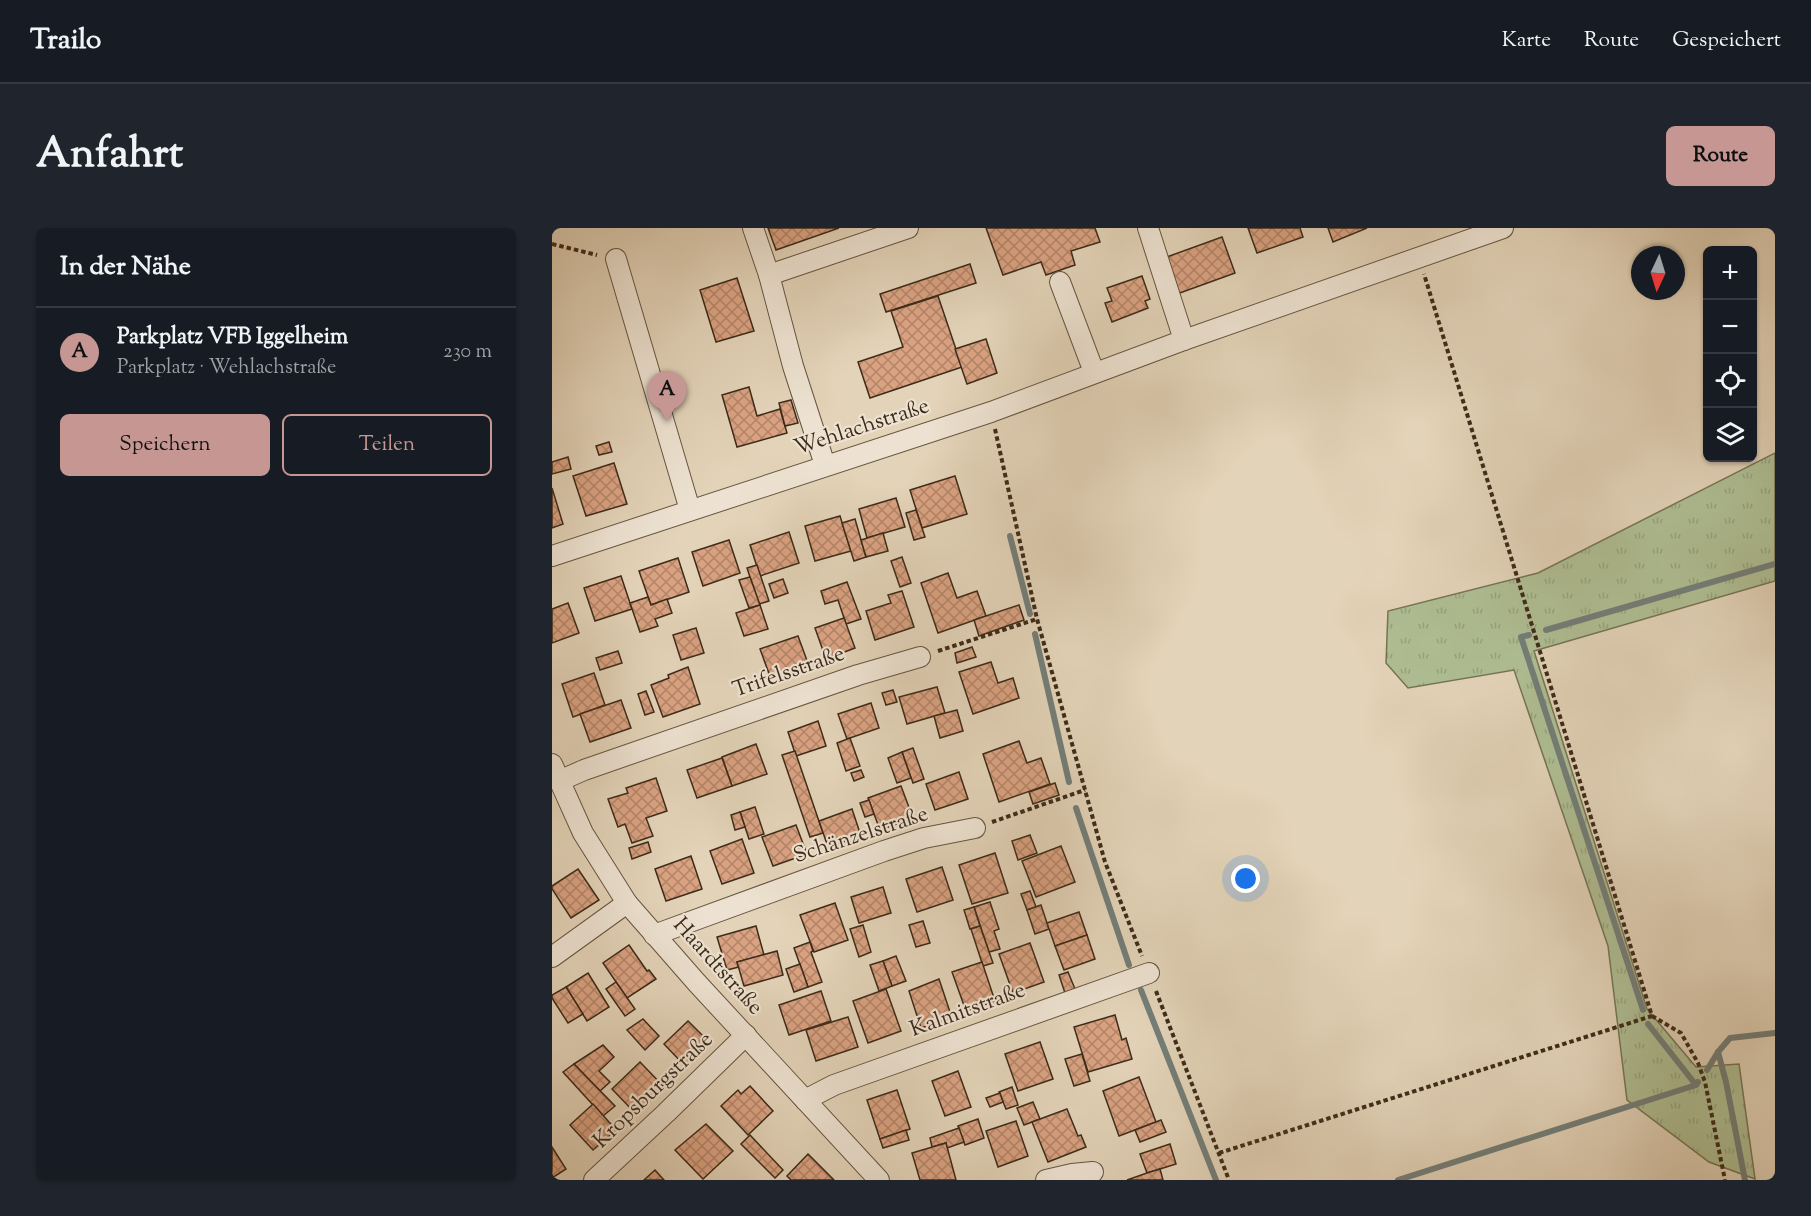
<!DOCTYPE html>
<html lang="de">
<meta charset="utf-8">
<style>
:root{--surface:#171b24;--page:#20242c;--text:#f1f3f6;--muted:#9ea1a6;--line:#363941;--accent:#c59692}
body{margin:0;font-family:"Sorts Mill Goudy",serif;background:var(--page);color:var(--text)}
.controls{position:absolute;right:18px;top:18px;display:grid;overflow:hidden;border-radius:9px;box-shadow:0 2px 4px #0004}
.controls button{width:54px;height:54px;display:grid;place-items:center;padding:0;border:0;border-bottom:2px solid var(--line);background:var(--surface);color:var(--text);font:30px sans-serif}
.compass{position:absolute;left:1079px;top:18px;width:54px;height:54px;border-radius:50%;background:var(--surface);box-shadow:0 2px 4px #0004;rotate:184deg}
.you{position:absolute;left:694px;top:651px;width:21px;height:21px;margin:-15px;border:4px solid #fff;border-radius:50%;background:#1a73e8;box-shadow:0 0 0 9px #1a73e833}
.badge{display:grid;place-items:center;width:39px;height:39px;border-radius:50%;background:var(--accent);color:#111;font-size:20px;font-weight:700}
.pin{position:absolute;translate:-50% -50px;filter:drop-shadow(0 2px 3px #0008)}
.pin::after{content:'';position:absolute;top:32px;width:21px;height:18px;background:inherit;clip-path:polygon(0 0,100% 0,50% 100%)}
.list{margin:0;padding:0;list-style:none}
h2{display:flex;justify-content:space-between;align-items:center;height:78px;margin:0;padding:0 24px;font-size:26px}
h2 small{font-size:20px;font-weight:400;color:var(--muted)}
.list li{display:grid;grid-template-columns:39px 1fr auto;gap:18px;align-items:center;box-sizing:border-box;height:90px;padding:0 24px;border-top:2px solid var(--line)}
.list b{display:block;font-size:22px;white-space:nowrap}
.list p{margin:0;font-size:20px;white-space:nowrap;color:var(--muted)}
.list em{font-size:20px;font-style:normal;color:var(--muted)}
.actions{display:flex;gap:12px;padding:18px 24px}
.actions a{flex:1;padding:14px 0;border:2px solid var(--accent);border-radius:9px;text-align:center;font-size:21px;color:var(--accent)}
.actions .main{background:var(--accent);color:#111}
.icon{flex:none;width:33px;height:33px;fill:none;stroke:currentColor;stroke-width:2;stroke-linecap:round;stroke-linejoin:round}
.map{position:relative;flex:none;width:1223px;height:952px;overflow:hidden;border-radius:9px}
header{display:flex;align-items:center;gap:36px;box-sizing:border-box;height:84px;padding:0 30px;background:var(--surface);border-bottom:2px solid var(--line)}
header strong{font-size:28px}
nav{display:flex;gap:33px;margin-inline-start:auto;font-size:21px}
.intro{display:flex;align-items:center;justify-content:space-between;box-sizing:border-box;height:144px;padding:0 36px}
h1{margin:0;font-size:42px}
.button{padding:15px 27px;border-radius:9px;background:var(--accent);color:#111;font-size:21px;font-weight:700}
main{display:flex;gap:36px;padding:0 36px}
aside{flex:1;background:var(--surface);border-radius:9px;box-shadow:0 2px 4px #0004}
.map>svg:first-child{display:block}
.grass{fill:url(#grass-tufts);stroke:#767456;stroke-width:1.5}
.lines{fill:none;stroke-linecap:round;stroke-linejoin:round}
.stream{stroke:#737e78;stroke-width:6}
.building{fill:url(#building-cross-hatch);stroke:#3d2b19;stroke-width:1.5}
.minor-casing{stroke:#665541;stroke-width:22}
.path{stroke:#3d2b19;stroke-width:4;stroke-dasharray:4.5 3;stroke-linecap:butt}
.minor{stroke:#ede2d1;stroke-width:20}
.labels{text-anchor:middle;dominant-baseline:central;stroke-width:4.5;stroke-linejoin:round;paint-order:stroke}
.street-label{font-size:22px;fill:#3d2b19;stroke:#ede2d1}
</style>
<header>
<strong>Trailo</strong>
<nav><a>Karte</a><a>Route</a><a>Gespeichert</a></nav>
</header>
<div class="intro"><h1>Anfahrt</h1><a class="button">Route</a></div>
<main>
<aside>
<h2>In der Nähe<small></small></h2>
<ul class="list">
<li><span class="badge">A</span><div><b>Parkplatz VFB Iggelheim</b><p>Parkplatz · Wehlachstraße</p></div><em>230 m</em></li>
</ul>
<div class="actions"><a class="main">Speichern</a><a>Teilen</a></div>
</aside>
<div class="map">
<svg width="1223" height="952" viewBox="0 0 1223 952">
<defs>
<pattern id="grass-tufts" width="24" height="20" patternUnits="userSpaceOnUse" patternTransform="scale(1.5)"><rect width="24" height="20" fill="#afbe93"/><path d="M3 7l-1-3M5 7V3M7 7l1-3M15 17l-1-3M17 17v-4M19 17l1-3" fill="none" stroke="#97a37e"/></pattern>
<pattern id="building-cross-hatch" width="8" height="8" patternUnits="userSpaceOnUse" patternTransform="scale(1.5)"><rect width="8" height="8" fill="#daa281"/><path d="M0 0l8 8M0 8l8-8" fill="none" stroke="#b28469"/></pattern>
</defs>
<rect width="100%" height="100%" fill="#e3d3b8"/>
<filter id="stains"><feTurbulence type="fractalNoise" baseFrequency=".00333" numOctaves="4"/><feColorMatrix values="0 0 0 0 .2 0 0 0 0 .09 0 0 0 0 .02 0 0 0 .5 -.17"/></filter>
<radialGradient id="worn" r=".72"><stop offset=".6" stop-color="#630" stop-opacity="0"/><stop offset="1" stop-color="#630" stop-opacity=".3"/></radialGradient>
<path class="grass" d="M1223,225V353L982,423L1095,781L1144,839L1187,836L1203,951L1157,934L1075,872L1056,718L962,442L856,460L834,435L836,383L986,345Z"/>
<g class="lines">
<g class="stream">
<path d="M458,308L478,386"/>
<path d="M994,402L1223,336"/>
<path d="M483,406L517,554"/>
<path d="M977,407L969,409L1091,782"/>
<path d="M524,580L577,737"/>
<path d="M589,762L664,952"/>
<path d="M1096,796L1144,857L1146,854"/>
<path d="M1166,824L1174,854L1193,952"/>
<path d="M1155,842L1166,824L1178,810L1223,805"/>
<path d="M846,952L1144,857"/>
</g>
</g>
<g class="building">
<path d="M216,0H287L224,22Z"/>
<path d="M434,0H543L548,14L519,23L523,37L494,47L489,34L451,47Z"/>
<path d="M696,0H748L751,9L705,25Z"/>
<path d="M776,0H815L781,14Z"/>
<path d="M670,9L683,45L625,66L612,30Z"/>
<path d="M418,36L424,55L334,84L328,66Z"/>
<path d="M590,48L598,71L593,73L596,80L560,94L553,75L560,73L555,60Z"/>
<path d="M185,50L202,103L164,114L148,62Z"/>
<path d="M386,68L410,139L318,170L306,134L351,119L339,83Z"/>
<path d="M434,111L445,145L415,156L403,121Z"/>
<path d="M197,159L205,188L228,181L235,205L185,219L170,167Z"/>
<path d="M239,172L246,195L233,198L227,175Z"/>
<path d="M57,214L60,224L47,227L44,218Z"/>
<path d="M16,229L19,241L0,246V234Z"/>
<path d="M62,235L75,276L34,288L21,248Z"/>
<path d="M403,248L415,286L370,300L358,262Z"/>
<path d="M0,260L11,296L0,300Z"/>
<path d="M344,270L353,299L315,310L307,281Z"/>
<path d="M364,282L373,309L362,312L354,285Z"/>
<path d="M288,288L299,323L263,333L253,298Z"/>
<path d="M303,291L314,329L302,333L290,295Z"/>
<path d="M237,304L247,335L208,348L198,317Z"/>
<path d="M331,305L336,323L314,329L309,312Z"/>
<path d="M177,312L188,345L151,358L140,324Z"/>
<path d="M350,329L359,355L348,359L339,333Z"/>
<path d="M126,330L137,364L99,377L87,343Z"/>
<path d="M205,337L217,373L207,376L195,340Z"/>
<path d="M396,345L405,370L425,363L434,388L386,405L369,355Z"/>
<path d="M69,348L80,381L43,393L32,360Z"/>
<path d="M198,349L208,377L197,380L187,352Z"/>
<path d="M231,351L236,365L222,370L217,356Z"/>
<path d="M295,354L309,391L294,396L286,372L273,376L269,363Z"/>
<path d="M350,363L362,399L323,412L314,383L339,375L336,367Z"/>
<path d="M96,369L99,377L115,371L120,385L103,391L106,398L88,404L78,375Z"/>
<path d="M16,375L27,405L0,415V381Z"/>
<path d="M208,377L216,401L192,408L184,385Z"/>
<path d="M467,377L472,392L427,408L422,392Z"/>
<path d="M292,390L303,420L274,431L263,400Z"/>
<path d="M144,400L152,425L129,432L121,407Z"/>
<path d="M246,408L257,438L219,451L208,421Z"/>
<path d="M420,419L424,429L405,435L403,425Z"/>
<path d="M66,423L70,435L48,442L44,430Z"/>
<path d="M439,434L446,455L461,450L467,470L421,486L407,444Z"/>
<path d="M136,439L148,476L111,489L99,457L117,450L116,447Z"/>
<path d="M42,445L53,477L21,489L10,456Z"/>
<path d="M385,459L393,485L355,496L347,469Z"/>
<path d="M341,462L345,474L334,477L330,465Z"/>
<path d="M94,463L102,484L93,487L86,466Z"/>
<path d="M69,472L79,500L38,514L28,486Z"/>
<path d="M319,475L327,500L295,511L286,486Z"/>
<path d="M405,482L411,503L388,510L382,488Z"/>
<path d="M266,493L274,518L244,528L236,504Z"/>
<path d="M298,510L308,538L294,543L285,515Z"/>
<path d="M467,513L475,535L489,530L498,556L447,574L431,526Z"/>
<path d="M204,516L215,546L180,558L170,529Z"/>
<path d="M361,520L372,551L361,555L350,524Z"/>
<path d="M243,523L271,605L258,609L230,527Z"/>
<path d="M350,524L359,550L345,555L336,530Z"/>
<path d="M170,530L180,558L145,570L135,542Z"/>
<path d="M309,542L312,549L302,553L299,545Z"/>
<path d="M407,544L416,571L383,582L374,556Z"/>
<path d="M104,550L115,583L94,590L101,608L80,615L73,596L66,599L56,571L76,565L74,560Z"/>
<path d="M503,555L507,567L481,576L477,564Z"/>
<path d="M349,558L361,590L328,602L316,570Z"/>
<path d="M317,572L322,586L313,589L308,575Z"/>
<path d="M203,579L212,606L197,611L188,584Z"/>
<path d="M300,581L309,608L276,619L267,593Z"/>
<path d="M188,584L193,599L183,602L179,587Z"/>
<path d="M244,597L255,626L221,638L210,609Z"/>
<path d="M478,607L485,625L466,632L460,613Z"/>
<path d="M190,611L202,645L170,656L158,623Z"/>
<path d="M96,614L99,624L80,631L77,620Z"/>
<path d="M509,618L523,654L484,669L470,633Z"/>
<path d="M443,625L456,665L420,676L407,637Z"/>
<path d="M139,628L150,661L114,673L103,641Z"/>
<path d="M390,639L401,672L365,684L354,651Z"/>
<path d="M26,641L47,672L19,690L0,661V658Z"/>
<path d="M331,659L339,685L307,695L299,669Z"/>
<path d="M478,663L484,679L475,682L469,666Z"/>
<path d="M438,674L447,701L442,703L448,721L437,724L422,679Z"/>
<path d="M283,675L296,712L262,724L248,687Z"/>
<path d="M489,677L497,701L483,706L475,682Z"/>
<path d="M422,679L428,698L418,701L412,682Z"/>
<path d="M527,684L535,707L503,718L495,695Z"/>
<path d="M371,693L378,715L364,719L357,697Z"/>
<path d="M311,697L319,724L307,729L298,701Z"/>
<path d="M204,698L212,727L185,734L187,739L175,742L165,709Z"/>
<path d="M428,698L441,735L431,738L419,701Z"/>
<path d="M535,707L543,731L512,742L503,718Z"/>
<path d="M258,714L261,723L259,724L270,754L256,759L242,720Z"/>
<path d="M478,715L492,754L461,765L447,726Z"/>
<path d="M77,717L95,743L97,742L104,751L75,770L51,735Z"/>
<path d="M225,723L231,747L192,758L185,734Z"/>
<path d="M344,728L354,753L340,758L331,733Z"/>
<path d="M331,733L340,758L327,763L318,737Z"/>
<path d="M430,734L443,773L414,783L400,744Z"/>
<path d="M248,736L256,759L242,764L234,741Z"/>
<path d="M516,744L523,761L513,765L507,747Z"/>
<path d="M36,745L57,779L35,793L14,759Z"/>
<path d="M387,751L400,790L369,800L357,763Z"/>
<path d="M64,754L83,781L73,788L54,761Z"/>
<path d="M14,759L31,786L16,795L0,770V767Z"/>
<path d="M334,761L349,803L316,815L301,773Z"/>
<path d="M269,763L279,793L237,807L227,777Z"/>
<path d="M563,787L570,812L574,810L580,831L536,844L522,799Z"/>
<path d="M296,789L306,819L264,833L254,802Z"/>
<path d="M91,791L107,808L93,822L75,802Z"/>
<path d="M136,793L157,814L133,838L112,816Z"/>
<path d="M488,814L501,851L466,863L453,826Z"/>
<path d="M51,817L62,829L47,843L58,854L48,863L22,836Z"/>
<path d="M530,826L538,853L522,858L513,831Z"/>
<path d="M88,834L112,859L84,886L60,861Z"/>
<path d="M22,836L63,878L51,888L11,844Z"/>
<path d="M406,843L419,879L393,888L380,853Z"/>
<path d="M587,849L604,894L567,908L551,863Z"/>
<path d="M198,858L221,883L196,907L169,878L186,862L189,866Z"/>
<path d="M460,859L466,877L454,881L447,864Z"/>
<path d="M345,862L358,901L328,911L315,872Z"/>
<path d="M448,865L451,874L438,879L434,870Z"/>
<path d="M481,874L488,891L472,897L465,880Z"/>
<path d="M41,876L64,902L41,922L18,897Z"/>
<path d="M515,881L526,908L529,907L534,919L496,934L480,894Z"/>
<path d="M426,891L432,910L413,917L406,898Z"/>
<path d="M609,892L614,904L588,914L583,902Z"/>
<path d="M464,893L476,928L446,939L434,903Z"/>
<path d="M154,896L181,923L151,951L123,922Z"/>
<path d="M407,900L412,914L395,920L394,915L380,919L378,910Z"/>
<path d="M354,902L357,912L331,920L328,911Z"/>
<path d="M198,907L231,942L223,950L189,916Z"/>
<path d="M394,915L404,952H368L360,925Z"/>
<path d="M618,916L624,936L595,945L588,926Z"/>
<path d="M0,919L14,941L0,950Z"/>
<path d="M256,926L282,952H239L235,948Z"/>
<path d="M608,941L611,952H575L595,945Z"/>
<path d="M103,942L112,952H92Z"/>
</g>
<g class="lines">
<defs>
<g id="minor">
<path d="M201,0L217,47L241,138L273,237"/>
<path d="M596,0L632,112"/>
<path d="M64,31L138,282"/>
<path d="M217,47L356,0"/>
<path d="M508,54L542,144"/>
<path d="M0,328L439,184L632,112L951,0"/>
<path d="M0,536L31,605L75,675L145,755L327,952"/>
<path d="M7,553L32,542L306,447L368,429"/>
<path d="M102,707L332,623L372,610L423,600"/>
<path d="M0,729L75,675"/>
<path d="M253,872L282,857L597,745"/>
<path d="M42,952L114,885L194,807"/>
<path d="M494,952L520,946L541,944"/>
</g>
</defs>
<use href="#minor" class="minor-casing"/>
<g class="path">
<path d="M0,16L45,27"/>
<path d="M443,201L485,391L533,562L553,634L590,728"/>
<path d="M386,423L485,391"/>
<path d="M440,594L533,562"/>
<path d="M604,763L677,952"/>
<path d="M1100,788L1129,805L1146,835L1153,854L1173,952"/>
<path d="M667,925L1100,788L872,46"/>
</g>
<use href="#minor" class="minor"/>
</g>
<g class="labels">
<g class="street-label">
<text transform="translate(310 200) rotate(-18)">Wehlachstraße</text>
<text transform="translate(237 445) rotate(-19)">Trifelsstraße</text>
<text transform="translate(309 608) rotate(-18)">Schänzelstraße</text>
<text transform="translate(165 739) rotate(48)">Haardtstraße</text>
<text transform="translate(416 783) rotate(-20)">Kalmitstraße</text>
<text transform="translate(102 863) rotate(-44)">Kropsburgstraße</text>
</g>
</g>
<rect width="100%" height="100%" filter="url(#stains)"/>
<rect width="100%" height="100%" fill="url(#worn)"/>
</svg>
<div class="controls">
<button>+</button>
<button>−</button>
<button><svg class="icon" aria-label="locate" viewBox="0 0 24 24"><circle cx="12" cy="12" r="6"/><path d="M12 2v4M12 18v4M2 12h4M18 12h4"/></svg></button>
<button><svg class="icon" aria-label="layers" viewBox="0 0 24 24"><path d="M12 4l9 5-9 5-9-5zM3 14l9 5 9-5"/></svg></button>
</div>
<svg class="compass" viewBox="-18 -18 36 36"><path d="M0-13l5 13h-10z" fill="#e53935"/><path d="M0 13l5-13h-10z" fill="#9ea1a6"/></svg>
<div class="you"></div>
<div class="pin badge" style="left:115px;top:193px">A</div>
</div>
</main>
